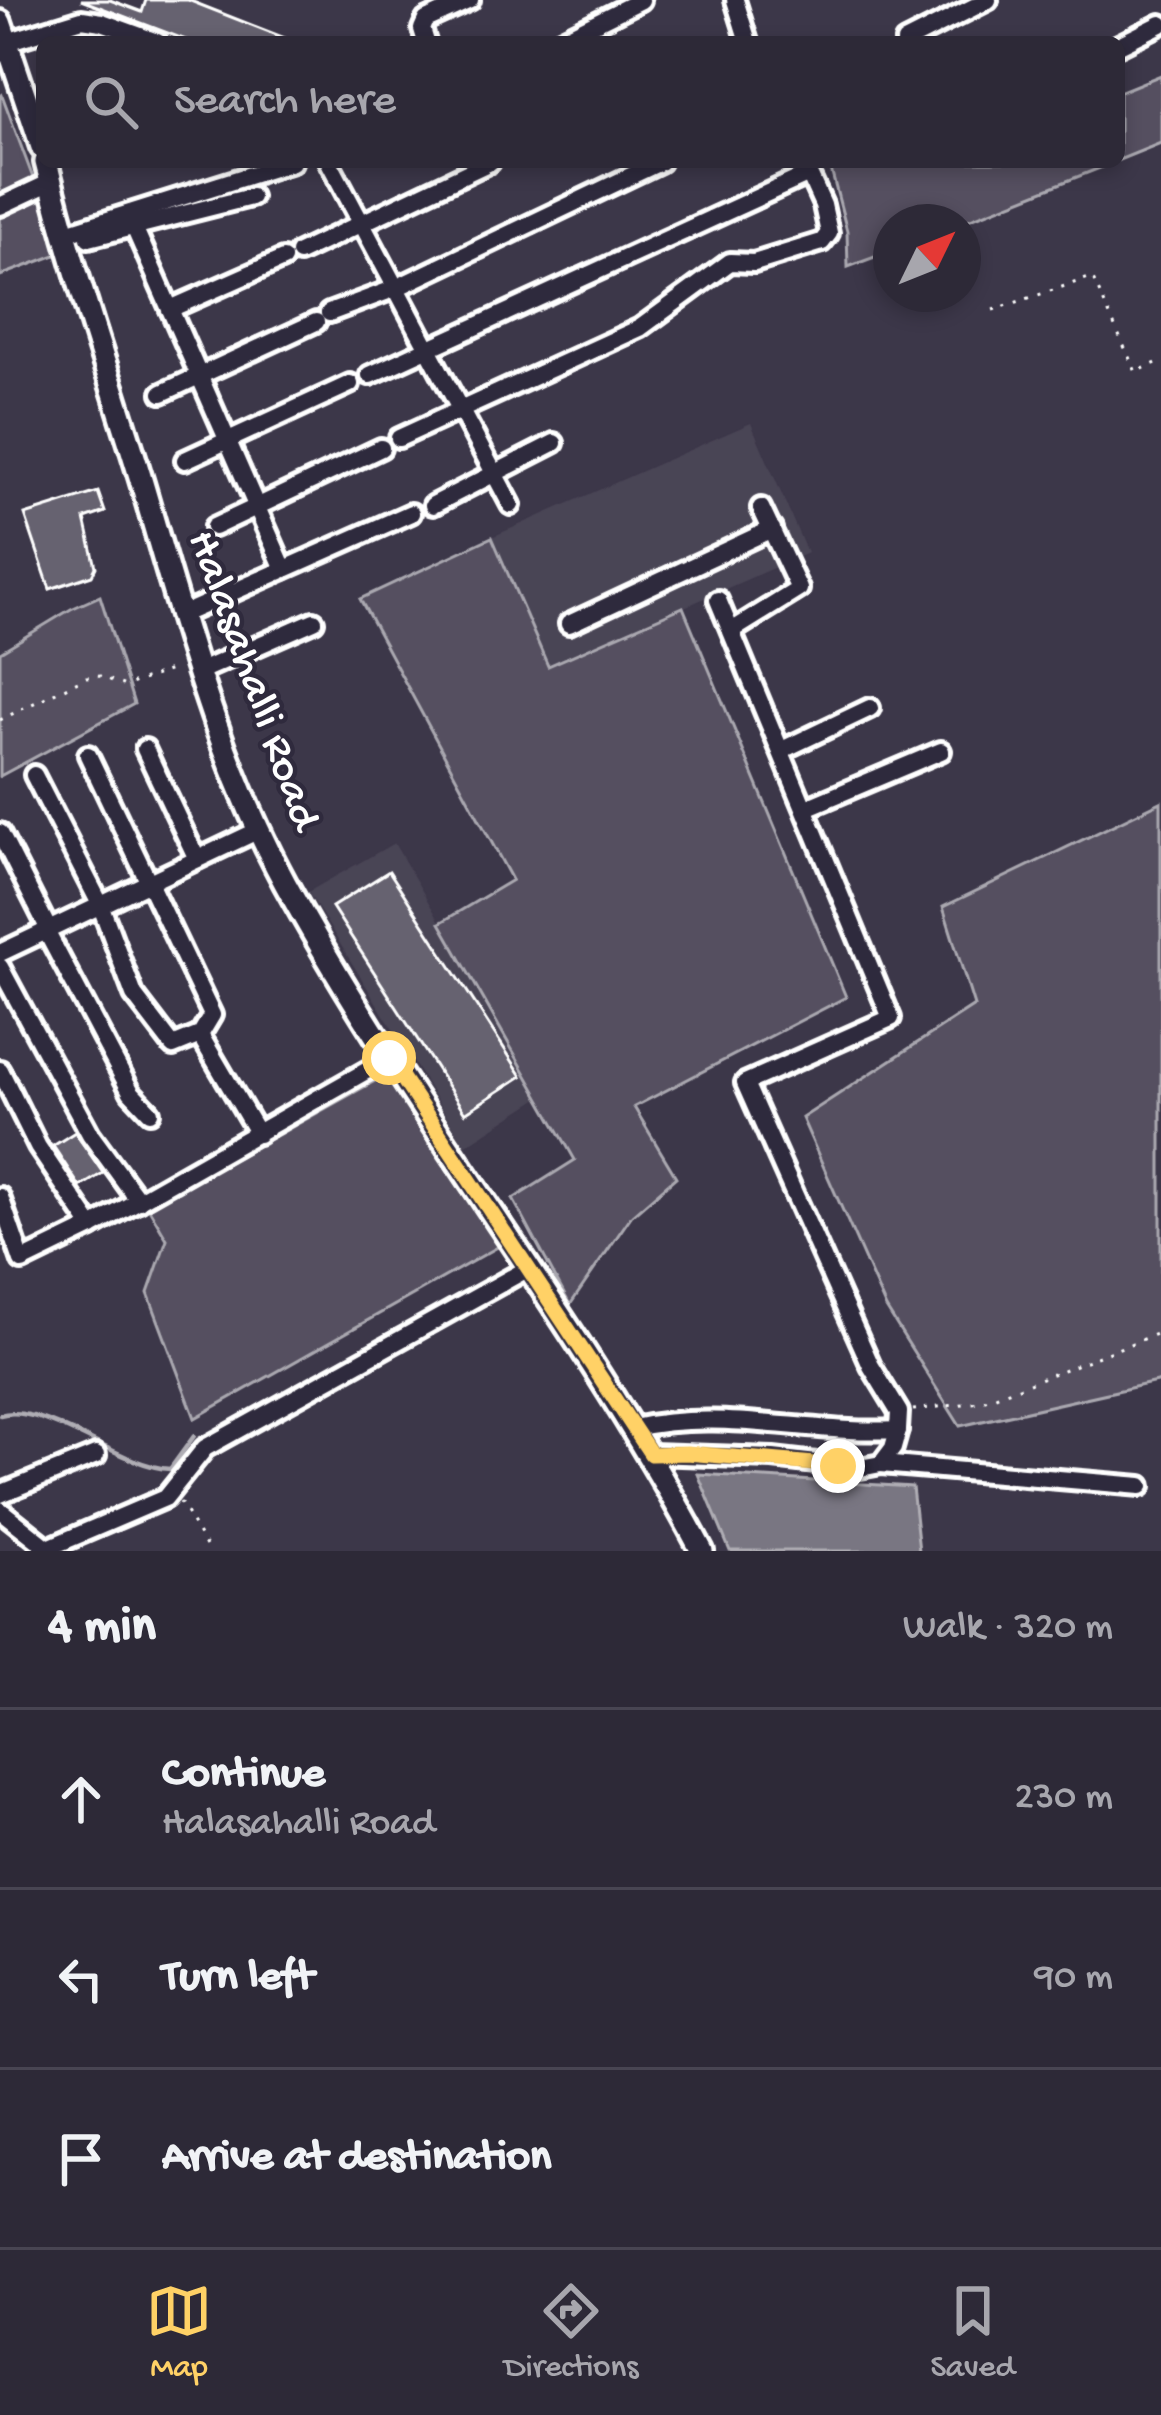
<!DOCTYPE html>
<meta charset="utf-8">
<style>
:root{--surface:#2d2937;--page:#35313f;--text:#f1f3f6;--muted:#a7a6ad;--line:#484552;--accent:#ffd166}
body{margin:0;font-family:"Gochi Hand",sans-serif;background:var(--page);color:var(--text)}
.compass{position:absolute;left:873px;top:204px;width:108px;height:108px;border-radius:50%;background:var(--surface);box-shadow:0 6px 18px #0003;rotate:47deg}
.stop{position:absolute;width:36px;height:36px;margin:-27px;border:9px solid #ffd166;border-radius:50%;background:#fff}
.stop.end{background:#ffd166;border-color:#fff;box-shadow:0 3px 12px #0008}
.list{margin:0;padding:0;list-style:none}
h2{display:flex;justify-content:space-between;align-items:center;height:156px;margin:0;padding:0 48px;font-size:51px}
h2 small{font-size:39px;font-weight:400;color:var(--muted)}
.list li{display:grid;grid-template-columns:78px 1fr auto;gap:36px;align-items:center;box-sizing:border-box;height:180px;padding:0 48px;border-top:3px solid var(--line)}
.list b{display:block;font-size:45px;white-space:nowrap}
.list p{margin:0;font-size:39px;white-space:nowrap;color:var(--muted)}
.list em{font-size:39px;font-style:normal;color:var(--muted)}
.icon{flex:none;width:66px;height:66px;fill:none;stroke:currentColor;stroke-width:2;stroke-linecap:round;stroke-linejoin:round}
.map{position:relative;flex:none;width:1161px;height:1551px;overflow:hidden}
.search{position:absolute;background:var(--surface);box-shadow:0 6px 18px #0003;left:36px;right:36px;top:36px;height:132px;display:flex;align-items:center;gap:30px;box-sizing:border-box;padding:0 42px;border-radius:18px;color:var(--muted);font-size:45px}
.sheet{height:696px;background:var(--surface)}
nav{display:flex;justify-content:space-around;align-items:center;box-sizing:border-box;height:168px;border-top:3px solid var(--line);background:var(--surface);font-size:33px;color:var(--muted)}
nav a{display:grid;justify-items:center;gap:6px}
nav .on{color:var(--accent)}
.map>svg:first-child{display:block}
.built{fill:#494455}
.green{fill:#555060;stroke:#aaa8b0;stroke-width:3}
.water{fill:#797682;stroke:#afadb4;stroke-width:3}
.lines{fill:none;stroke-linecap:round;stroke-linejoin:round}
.stream{stroke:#afadb4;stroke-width:4.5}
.building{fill:#666270;stroke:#fff;stroke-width:3}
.minor-casing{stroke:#fff;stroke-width:26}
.major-casing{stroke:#fff;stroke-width:30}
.path{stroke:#fff;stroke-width:3;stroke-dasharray:3 9;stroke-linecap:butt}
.minor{stroke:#2f2a3d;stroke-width:16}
.major{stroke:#2f2a3d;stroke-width:21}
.route{stroke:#ffd166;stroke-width:15}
.labels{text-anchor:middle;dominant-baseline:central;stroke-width:9;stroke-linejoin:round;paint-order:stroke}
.street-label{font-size:45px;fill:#fff;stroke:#2f2a3d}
</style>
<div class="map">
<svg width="1161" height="1551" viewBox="0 0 1161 1551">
<rect width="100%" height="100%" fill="#3c3749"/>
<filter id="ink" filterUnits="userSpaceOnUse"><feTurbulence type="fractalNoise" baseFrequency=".00833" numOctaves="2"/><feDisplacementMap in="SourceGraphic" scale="24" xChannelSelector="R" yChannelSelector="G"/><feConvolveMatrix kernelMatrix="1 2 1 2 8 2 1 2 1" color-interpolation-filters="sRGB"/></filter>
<g filter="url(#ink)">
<g class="built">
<path d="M751,423L807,553L548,667L492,537Z"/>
<path d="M394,843L542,1096L465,1146L308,892Z"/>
</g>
<g class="green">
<path d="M1161,75V143L1119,160V92Z"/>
<path d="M2,95L61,253L0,276V97Z"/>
<path d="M829,162H1115L963,222H891V251L848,267L847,231Z"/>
<path d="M492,537L548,666L683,607L846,997L634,1107L676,1177L632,1215L570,1305L513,1199L575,1160L440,923L512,880L360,599Z"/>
<path d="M100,596L134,704L0,776V652L71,609Z"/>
<path d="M1161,802V1381L960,1426L886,1308L802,1118L974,1006L943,907Z"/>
<path d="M393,1071L503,1244L195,1418L148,1293L167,1239L148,1207Z"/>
</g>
<path class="water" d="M698,1474L912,1487L919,1551H730Z"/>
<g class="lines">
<path class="stream" d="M0,1415C45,1402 120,1467 170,1469L194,1436"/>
</g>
<g class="building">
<path d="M81,0H110L142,12L146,0H188L295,42H191Z"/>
<path d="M98,492L105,512L85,519L96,567L92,575L50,589L25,515Z"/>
<path d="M389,871L522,1076L465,1113L332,907Z"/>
<path d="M75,1132L103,1173L80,1187L53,1146Z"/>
</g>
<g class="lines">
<defs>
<g id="minor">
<path d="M735,0L748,42"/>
<path d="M7,42L82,19L102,22L157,42"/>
<path d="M426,42L422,29L426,20L470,0"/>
<path d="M557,42L641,0"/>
<path d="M905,42L988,0"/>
<path d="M1119,45L1161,24"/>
<path d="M329,162L511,505"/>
<path d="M0,206L51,182"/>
<path d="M134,227L284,569"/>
<path d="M67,233L292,162"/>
<path d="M89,238L251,197"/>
<path d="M299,253L490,162"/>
<path d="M170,309L283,259"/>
<path d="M329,313L396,288L660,162"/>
<path d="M370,375L809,174L823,205L829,233L822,242L754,263L730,262L640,328L399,438"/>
<path d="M162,393L316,322"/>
<path d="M185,460L350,384"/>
<path d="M433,505L554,443"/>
<path d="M214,527L381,448"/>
<path d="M181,615L411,513"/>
<path d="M569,624L772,529"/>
<path d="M733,630L799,589L761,508"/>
<path d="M198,672L314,621"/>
<path d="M145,749L197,859"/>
<path d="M782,750L870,708"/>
<path d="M34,775L100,904L134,995L173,1046L200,1035L212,1015L88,755"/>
<path d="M806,808L941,751"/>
<path d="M0,833L48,928"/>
<path d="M45,929L131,1092L150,1112"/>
<path d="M0,953L259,830"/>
<path d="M0,967L90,1134L139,1201"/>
<path d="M200,1035L258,1134"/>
<path d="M0,1070L38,1147L92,1227"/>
<path d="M0,1197L22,1261L92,1227L389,1058"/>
<path d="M634,1428C722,1408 810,1435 898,1430"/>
<path d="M651,1454L773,1458L860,1468L881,1464L893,1448L898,1430L899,1412L871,1366L745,1083L891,1018L718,600"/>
<path d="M881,1464L1141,1486"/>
<path d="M0,1494L96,1455"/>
<path d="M0,1510L48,1548"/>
<path d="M41,1551L165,1498L205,1448L527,1269"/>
</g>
<g id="major">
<path d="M0,22L42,147"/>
<path d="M46,162C72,270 110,376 142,483C182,618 217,758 285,883C411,1114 579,1319 702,1551"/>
</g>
</defs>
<use href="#minor" class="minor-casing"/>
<use href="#major" class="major-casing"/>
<g class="path">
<path d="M993,310L1092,277L1136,372L1161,361"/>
<path d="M0,720L86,677L100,676L125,686L176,668"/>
<path d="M913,1410L980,1402L1161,1332"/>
<path d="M180,1502L209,1551"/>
</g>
<use href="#minor" class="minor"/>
<use href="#major" class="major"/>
</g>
</g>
<g class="lines" filter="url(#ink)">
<path class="route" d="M389,1058L651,1454L687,1453L838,1466"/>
</g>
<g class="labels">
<g class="street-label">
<text transform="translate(251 681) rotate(70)">Halasahalli Road</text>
</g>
</g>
</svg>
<svg class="compass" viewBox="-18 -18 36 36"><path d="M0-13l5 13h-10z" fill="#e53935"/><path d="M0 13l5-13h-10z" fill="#a7a6ad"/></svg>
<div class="stop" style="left:389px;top:1058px"></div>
<div class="stop end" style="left:838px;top:1466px"></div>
<div class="search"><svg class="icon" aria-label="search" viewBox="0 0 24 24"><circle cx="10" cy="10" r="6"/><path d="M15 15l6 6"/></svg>Search here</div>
</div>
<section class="sheet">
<h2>4 min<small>Walk · 320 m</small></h2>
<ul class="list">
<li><svg class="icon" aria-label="ahead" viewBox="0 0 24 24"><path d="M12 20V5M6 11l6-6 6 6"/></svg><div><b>Continue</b><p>Halasahalli Road</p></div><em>230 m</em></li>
<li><svg class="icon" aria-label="left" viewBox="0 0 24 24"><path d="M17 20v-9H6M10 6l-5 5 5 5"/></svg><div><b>Turn left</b></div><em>90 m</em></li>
<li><svg class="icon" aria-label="arrive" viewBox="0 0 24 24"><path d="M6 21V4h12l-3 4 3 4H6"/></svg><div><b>Arrive at destination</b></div></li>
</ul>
</section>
<nav>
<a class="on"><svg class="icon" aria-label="map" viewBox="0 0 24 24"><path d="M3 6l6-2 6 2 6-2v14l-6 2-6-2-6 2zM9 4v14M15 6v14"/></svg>Map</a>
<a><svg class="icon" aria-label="directions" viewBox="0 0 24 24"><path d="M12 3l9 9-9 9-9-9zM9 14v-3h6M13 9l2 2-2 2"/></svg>Directions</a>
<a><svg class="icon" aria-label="saved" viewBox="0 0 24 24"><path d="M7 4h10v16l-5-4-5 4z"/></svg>Saved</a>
</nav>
